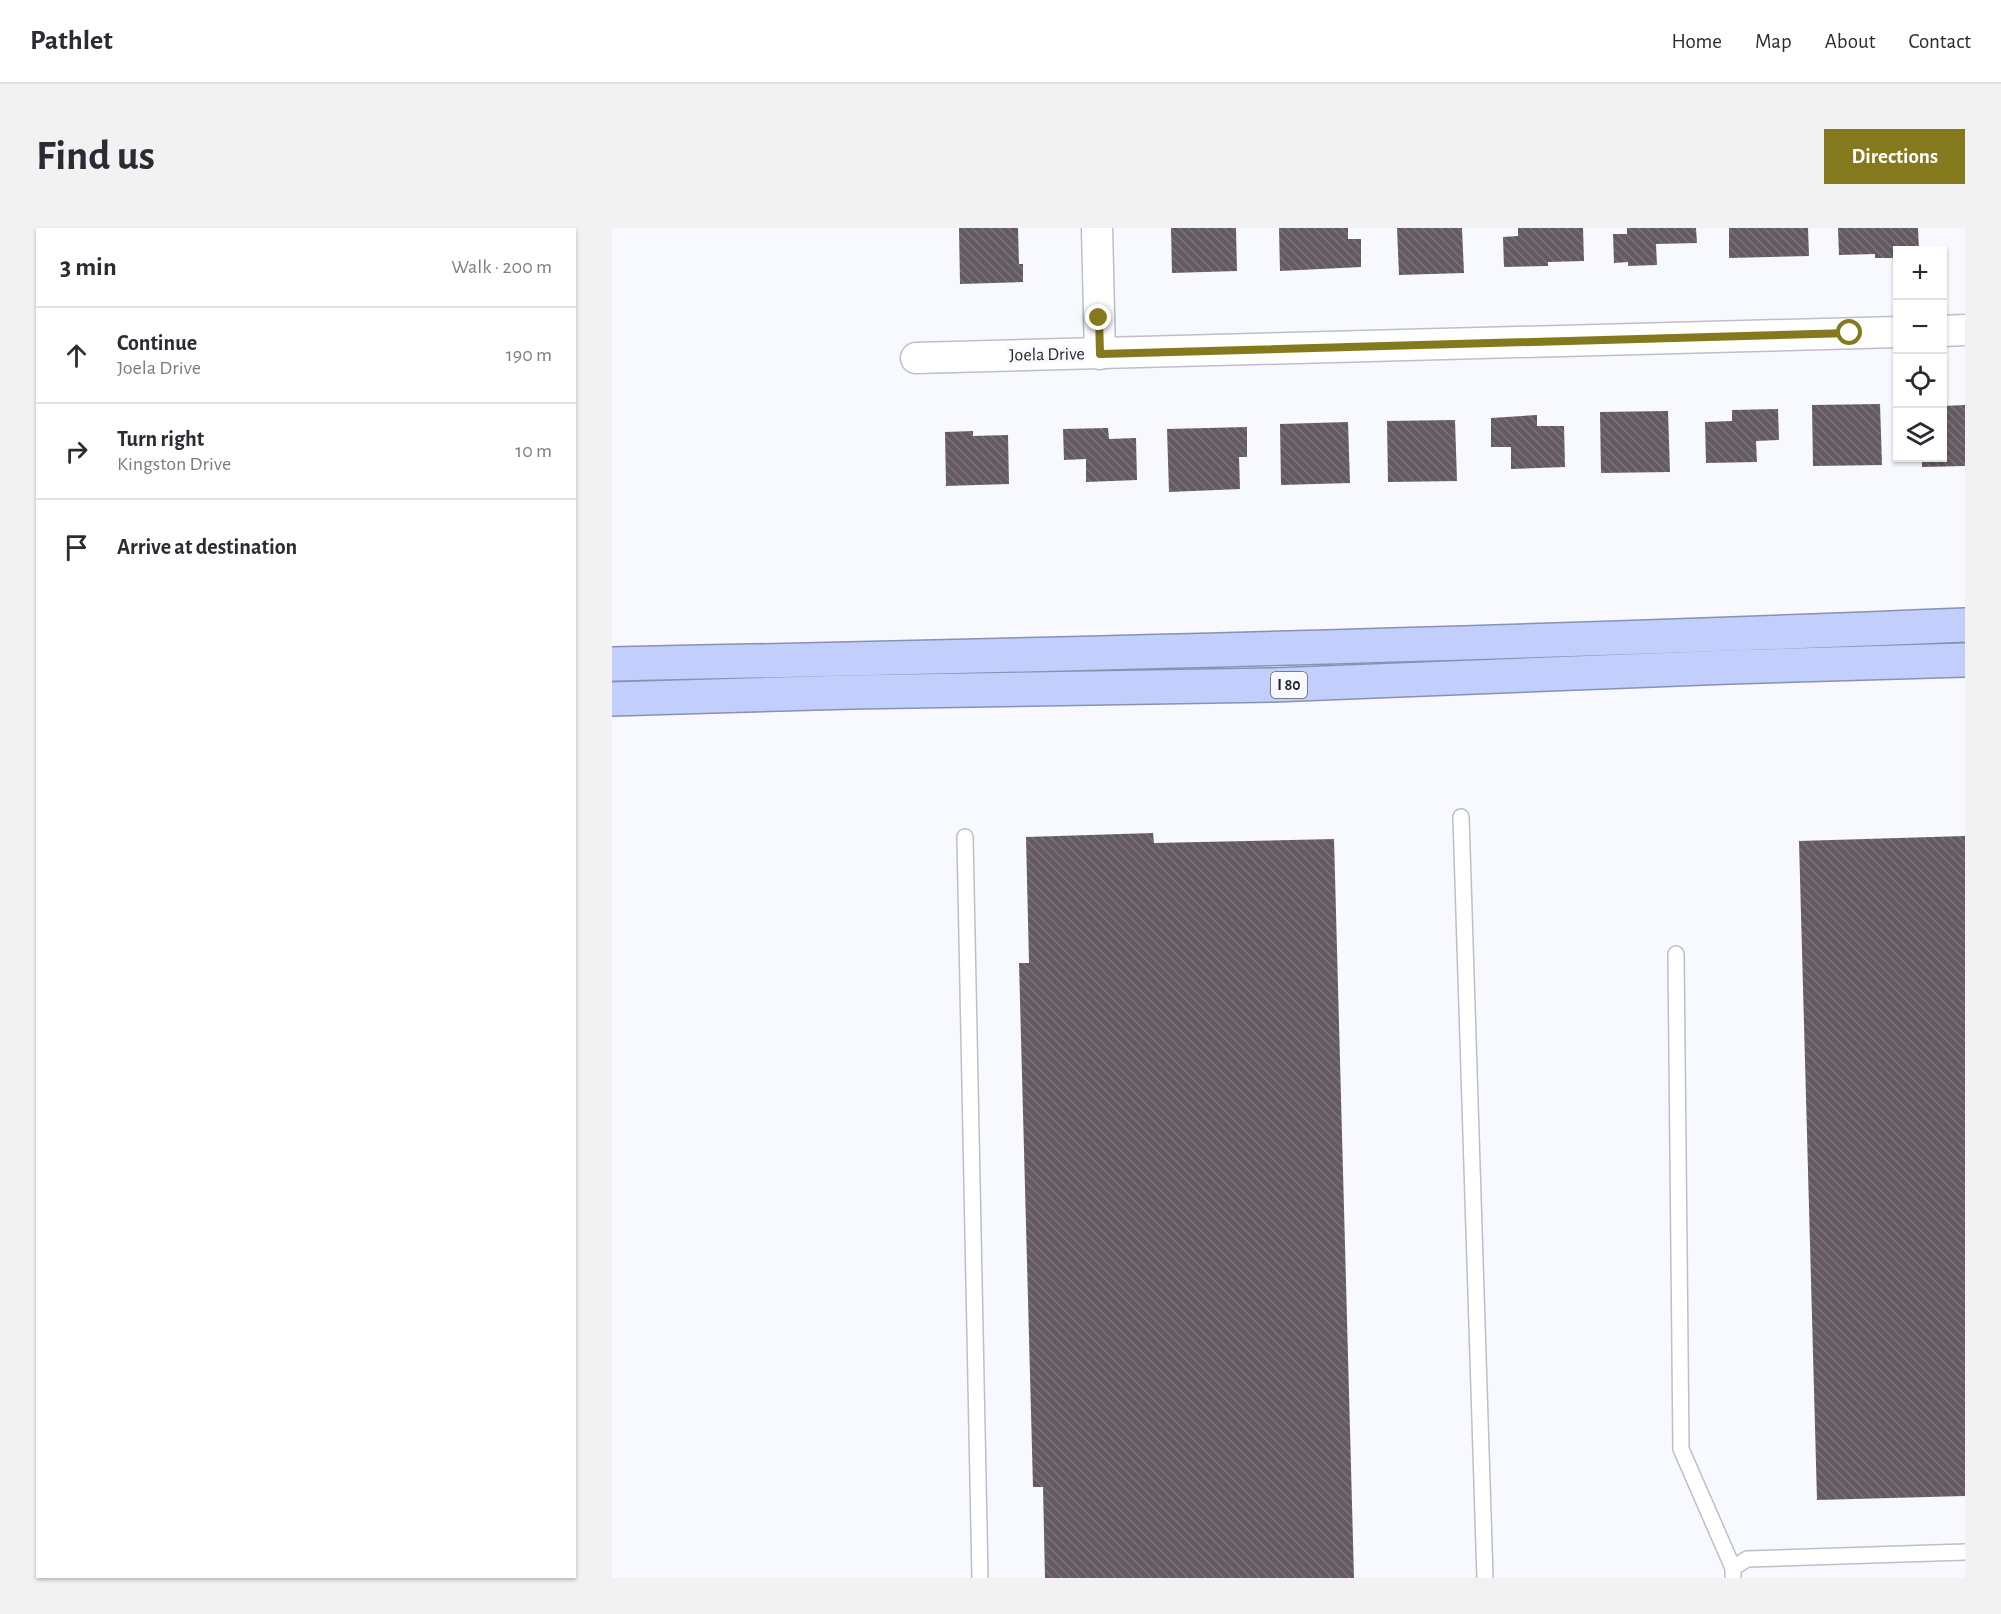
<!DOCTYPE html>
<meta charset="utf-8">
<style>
:root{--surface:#fff;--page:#f2f2f3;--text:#2b2b33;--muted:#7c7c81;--line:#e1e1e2;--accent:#84791d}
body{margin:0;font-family:"Alegreya Sans",sans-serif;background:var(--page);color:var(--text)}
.controls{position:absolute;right:18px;top:18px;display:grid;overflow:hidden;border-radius:0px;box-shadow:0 2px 4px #0004}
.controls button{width:54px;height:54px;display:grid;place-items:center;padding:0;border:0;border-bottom:2px solid var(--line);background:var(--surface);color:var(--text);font:30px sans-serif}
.stop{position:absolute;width:18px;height:18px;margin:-14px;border:4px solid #84791d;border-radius:50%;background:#fff}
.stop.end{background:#84791d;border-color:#fff;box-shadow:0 2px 6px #0008}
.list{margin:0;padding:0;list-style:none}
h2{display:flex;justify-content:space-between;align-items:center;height:78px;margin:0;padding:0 24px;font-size:26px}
h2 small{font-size:20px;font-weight:400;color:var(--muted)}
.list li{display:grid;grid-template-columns:39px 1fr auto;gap:18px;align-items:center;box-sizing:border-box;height:96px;padding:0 24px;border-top:2px solid var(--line)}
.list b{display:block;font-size:22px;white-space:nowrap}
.list p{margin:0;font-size:20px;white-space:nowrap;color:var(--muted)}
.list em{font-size:20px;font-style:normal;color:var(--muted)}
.icon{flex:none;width:33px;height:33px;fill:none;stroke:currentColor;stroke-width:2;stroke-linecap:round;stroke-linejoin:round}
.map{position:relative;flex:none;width:1353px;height:1350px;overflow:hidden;border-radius:0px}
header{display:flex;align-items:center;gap:36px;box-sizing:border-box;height:84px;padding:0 30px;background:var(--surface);border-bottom:2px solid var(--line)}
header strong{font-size:28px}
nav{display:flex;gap:33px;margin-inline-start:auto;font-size:21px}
.intro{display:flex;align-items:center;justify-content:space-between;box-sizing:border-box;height:144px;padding:0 36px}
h1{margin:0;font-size:42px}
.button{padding:15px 27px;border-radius:0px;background:var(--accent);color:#fff;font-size:21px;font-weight:700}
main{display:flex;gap:36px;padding:0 36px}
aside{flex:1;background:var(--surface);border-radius:0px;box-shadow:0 2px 4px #0004}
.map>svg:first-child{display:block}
.building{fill:url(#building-back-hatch)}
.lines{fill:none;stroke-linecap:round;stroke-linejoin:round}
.lane-casing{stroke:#bbbfca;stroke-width:18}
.street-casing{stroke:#bbbfca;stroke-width:33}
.highway-casing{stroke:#8991b0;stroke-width:36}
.lane{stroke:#fff;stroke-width:15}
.street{stroke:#fff;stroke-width:30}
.highway{stroke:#c2cefb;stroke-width:33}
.route{stroke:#84791d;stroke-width:8}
.labels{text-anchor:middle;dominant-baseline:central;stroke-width:6;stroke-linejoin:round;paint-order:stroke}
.shield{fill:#f7f9fe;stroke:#606266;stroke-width:1.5}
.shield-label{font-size:16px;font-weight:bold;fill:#1f2125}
.street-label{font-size:18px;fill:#1f2125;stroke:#f7f9fe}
</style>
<header>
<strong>Pathlet</strong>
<nav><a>Home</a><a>Map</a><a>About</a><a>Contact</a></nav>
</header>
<div class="intro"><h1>Find us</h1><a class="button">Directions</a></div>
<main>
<aside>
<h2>3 min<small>Walk · 200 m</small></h2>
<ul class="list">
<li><svg class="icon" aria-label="ahead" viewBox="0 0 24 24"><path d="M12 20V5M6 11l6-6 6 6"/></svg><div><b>Continue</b><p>Joela Drive</p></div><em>190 m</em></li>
<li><svg class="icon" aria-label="right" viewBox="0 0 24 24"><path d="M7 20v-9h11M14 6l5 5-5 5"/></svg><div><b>Turn right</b><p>Kingston Drive</p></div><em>10 m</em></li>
<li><svg class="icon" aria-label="arrive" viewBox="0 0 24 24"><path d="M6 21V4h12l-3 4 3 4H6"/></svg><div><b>Arrive at destination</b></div></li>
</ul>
</aside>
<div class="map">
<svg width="1353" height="1350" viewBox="0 0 1353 1350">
<defs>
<pattern id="building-back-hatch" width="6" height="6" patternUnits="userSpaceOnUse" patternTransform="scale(1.5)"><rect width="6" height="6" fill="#645b62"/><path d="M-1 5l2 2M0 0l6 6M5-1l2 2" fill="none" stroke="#7a7379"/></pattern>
</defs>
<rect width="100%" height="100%" fill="#f7f9fe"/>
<g class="building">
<path d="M347,0H406L407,36H411V54L348,56Z"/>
<path d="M559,0H624L625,43L560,45Z"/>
<path d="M667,0H736V11H749V39L668,43Z"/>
<path d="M785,0H850L852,45L787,47Z"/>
<path d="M906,0H971L972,33L936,34V38L892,39L891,9L906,8Z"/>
<path d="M1015,0H1084L1085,15L1044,16L1045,37L1016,38V34L1002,35L1001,6H1015Z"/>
<path d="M1117,0H1196L1197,28L1117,30Z"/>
<path d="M1226,0H1306L1307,22H1286V30H1263V26L1227,27Z"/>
<path d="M1268,176L1270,237L1201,238L1200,177Z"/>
<path d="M1353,177V238L1310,239V230H1330V178Z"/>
<path d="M1166,181L1167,212L1144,213L1145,234L1094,235L1093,194L1120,193V182Z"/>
<path d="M1056,183L1058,244L989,245L988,184Z"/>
<path d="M925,187V198H952L953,239L899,241V219H879V190Z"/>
<path d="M843,192L845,253L776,254L775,193Z"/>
<path d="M736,194L738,255L669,257L668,196Z"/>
<path d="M635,199V229H627L628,261L557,264L555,201Z"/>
<path d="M496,200L497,211L524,210L525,252L474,254V231L452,232L451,201Z"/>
<path d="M361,203V208L396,207L397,256L334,258L333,204Z"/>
<path d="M541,605L542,615L722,611L742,1350H433L431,1259H421L407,735H417L414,609Z"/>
<path d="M1353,608V1268L1205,1272L1187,613Z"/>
</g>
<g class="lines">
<defs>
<g id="lane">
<path d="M849,589L873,1350"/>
<path d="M353,609L368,1350"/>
<path d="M1064,726L1069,1221L1121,1340"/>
<path d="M1121,1350V1340L1135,1331L1353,1324"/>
</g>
<g id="street">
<path d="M485,0L488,126"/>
<path d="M1330,103L1353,102"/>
<path d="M304,130L1286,104"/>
</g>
<g id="highway">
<path d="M0,436C451,427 902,416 1353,397"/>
<path d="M0,471L239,464L661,457L1117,439L1353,432"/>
</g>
</defs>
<use href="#lane" class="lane-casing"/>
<use href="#street" class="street-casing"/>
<use href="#highway" class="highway-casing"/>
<use href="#lane" class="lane"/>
<use href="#street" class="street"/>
<use href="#highway" class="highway"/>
</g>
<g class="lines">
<path class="route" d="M487,90L488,126L1238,105"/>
</g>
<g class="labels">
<rect class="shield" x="659" y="444" width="36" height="26" rx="4.5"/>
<g class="shield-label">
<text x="677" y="457">I 80</text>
</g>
<g class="street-label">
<text transform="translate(435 127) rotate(-1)">Joela Drive</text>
</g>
</g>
</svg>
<div class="controls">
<button>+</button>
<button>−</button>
<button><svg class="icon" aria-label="locate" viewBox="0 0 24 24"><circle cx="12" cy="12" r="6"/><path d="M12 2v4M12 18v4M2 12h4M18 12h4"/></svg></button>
<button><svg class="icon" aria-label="layers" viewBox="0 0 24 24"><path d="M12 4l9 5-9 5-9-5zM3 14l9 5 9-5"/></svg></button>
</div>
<div class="stop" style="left:1238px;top:105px"></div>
<div class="stop end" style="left:487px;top:90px"></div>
</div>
</main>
